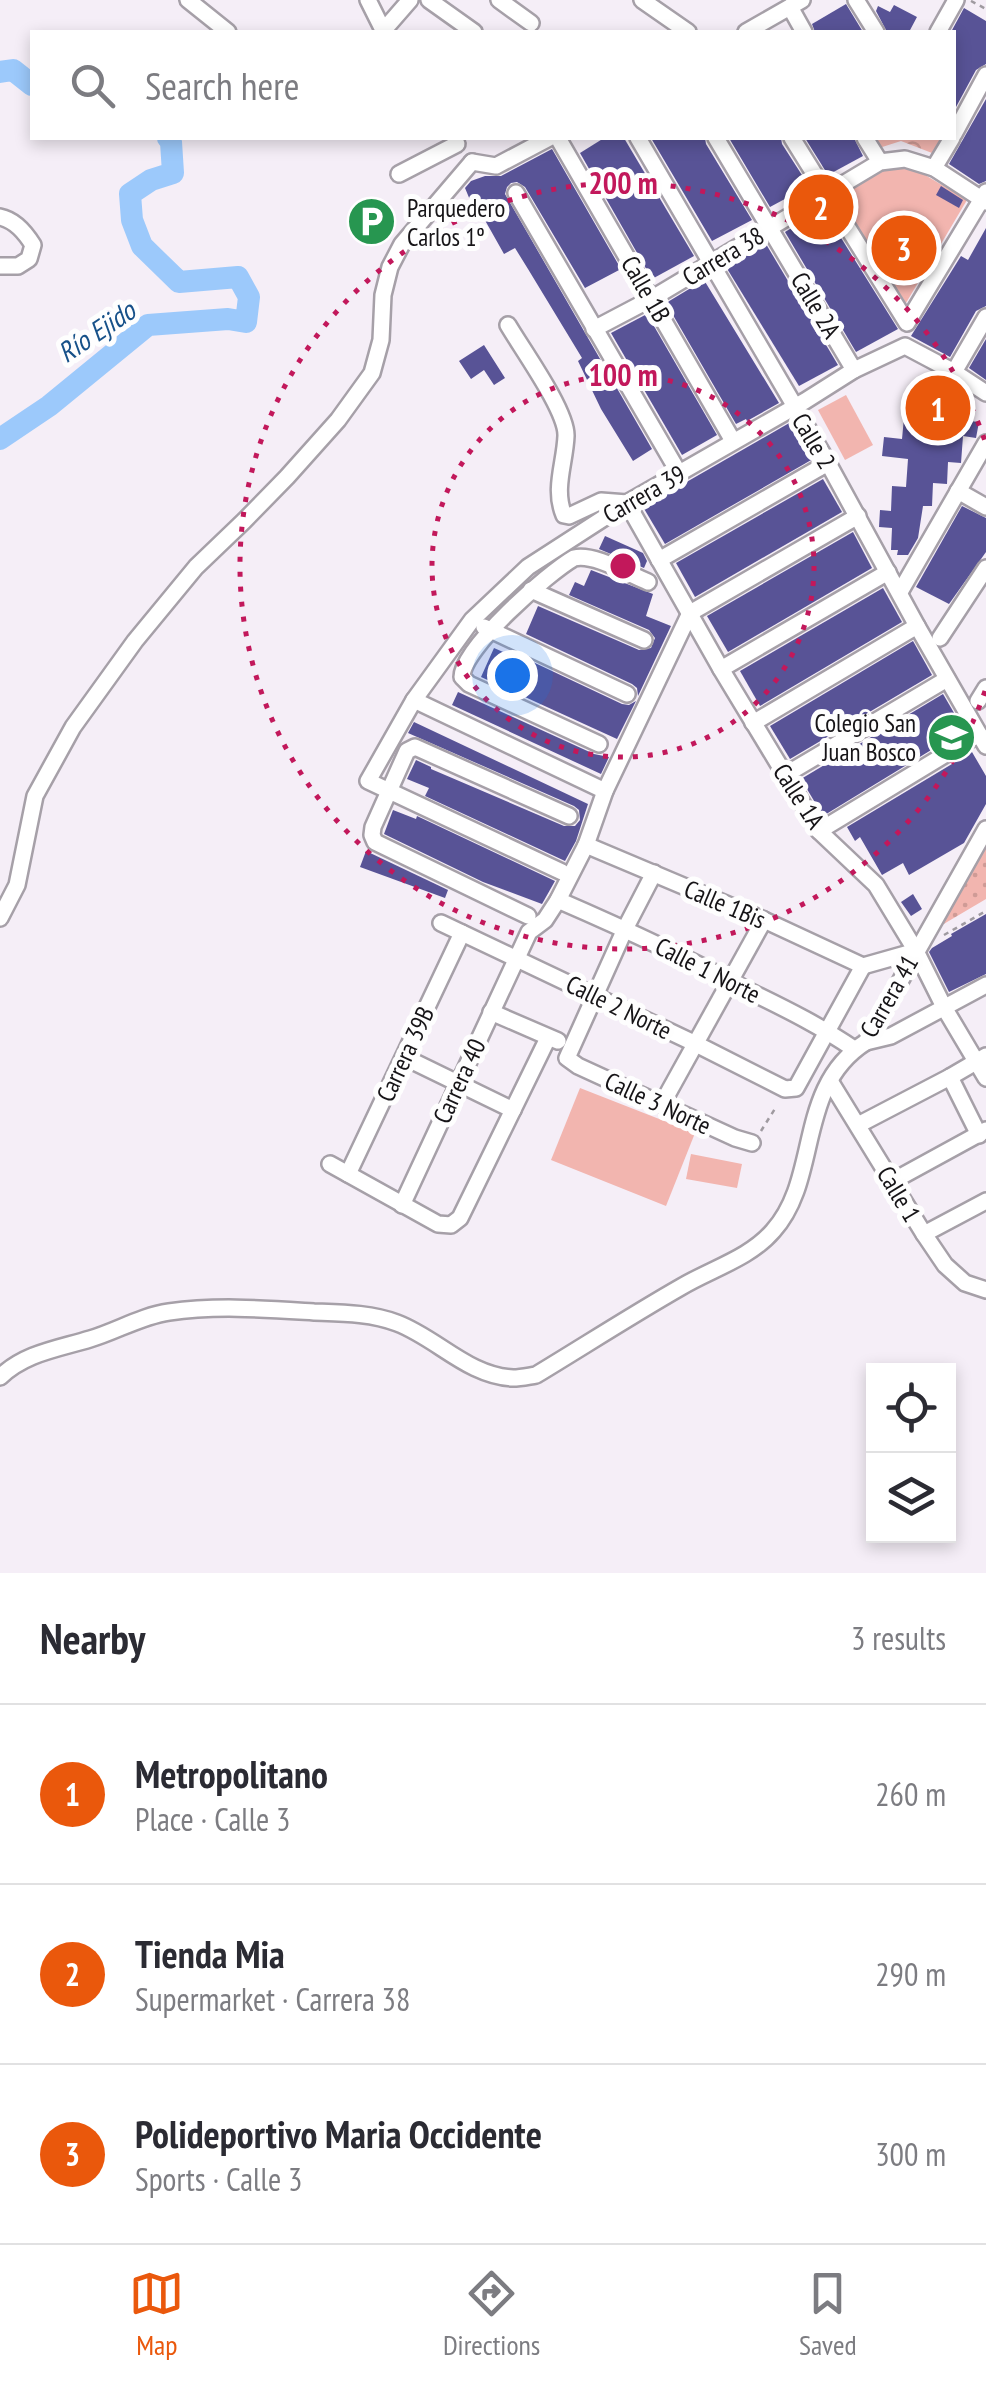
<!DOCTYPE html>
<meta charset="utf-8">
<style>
:root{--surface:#fff;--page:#f7f7f7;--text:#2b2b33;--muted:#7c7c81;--line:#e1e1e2;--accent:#ea580c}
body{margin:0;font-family:"PT Sans Narrow",sans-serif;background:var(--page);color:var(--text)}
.controls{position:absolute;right:30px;bottom:30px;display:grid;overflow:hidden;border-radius:0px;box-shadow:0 5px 15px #0003}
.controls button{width:90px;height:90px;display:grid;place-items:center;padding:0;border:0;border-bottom:2px solid var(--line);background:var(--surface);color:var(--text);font:50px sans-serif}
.you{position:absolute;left:512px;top:675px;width:35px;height:35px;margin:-25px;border:8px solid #fff;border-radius:50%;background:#1a73e8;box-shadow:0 0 0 15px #1a73e833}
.badge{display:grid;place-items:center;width:65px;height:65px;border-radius:50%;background:var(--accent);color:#fff;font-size:32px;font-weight:700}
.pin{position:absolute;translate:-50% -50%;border:5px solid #fff;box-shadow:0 2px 10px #0006}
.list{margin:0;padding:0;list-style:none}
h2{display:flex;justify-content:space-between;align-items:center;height:130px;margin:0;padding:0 40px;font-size:42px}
h2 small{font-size:32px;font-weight:400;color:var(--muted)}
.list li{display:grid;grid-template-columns:65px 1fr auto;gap:30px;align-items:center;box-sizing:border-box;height:180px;padding:0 40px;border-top:2px solid var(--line)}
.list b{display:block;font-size:38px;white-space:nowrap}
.list p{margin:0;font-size:32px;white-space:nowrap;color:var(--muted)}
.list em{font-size:32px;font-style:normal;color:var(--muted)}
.icon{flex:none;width:55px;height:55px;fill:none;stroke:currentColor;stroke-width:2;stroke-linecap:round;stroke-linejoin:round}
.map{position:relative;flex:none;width:986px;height:1573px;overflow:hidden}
.search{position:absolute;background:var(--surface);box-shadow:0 5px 15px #0003;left:30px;right:30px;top:30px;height:110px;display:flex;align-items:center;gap:25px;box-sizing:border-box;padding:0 35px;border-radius:0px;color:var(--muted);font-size:38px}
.sheet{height:670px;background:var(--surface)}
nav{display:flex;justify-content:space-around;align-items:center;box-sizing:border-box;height:140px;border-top:2px solid var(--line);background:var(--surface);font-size:28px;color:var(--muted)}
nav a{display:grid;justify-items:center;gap:5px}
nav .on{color:var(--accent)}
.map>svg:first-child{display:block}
.grass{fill:url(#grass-dots)}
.park{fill:url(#park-crowns)}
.garden{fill:#f2b5af}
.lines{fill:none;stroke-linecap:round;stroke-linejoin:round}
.river{stroke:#9cc9fb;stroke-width:22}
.building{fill:#585396}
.minor-casing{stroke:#a6a0a8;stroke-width:20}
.path{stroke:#9f9aa0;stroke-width:2.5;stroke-dasharray:5 5;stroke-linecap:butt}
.minor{stroke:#fff;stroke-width:15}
.ring{fill:none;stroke:#c2185b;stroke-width:5;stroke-dasharray:5 10}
.labels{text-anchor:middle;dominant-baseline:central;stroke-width:10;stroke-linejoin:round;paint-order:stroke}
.poi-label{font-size:25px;fill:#161417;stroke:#fefefe;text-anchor:start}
.street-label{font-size:25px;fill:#161417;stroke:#fefefe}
.water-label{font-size:28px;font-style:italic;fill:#175189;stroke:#fefefe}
.centre{fill:#c2185b;stroke:#fefefe;stroke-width:5}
.ring-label{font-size:30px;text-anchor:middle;font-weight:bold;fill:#c2185b;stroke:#fefefe;stroke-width:10;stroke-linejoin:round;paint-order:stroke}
</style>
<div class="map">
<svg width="986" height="1573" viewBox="0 0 986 1573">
<defs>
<pattern id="grass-dots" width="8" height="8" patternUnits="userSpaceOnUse" patternTransform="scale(2.5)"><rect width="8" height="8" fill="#f2b5af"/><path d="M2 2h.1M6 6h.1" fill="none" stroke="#cf9b96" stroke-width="1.8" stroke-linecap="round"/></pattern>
<pattern id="park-crowns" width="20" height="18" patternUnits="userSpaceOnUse" patternTransform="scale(2.5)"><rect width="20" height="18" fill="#f2b5af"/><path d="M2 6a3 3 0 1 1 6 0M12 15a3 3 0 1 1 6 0" fill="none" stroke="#cf9b96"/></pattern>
</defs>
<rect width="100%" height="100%" fill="#f5eef7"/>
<path class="grass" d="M986,846V899L942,925Z"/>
<path class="park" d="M870,138H941L932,153L901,141L876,149Z"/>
<g class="garden">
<path d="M905,163L967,200L906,303L838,198L877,173Z"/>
<path d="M846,395L873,445L845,460L818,410Z"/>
<path d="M580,1088L695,1133L666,1206L551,1160Z"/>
<path d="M691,1154L742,1164L737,1188L686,1179Z"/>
</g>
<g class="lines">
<g class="river">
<path d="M0,72L13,70L32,85"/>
<path d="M0,439L49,406L148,325L228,319L246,322L249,297L238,277L179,282L142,246L132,220L130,194L151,180L173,173L171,142L168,138"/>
</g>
</g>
<g class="building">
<path d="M846,4L863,32H815L812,24Z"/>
<path d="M894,5L917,17L909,32H887L876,11L878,6L890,12Z"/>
<path d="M964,8L986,21V64L976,70L956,107L954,106V32H951Z"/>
<path d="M986,99V181L979,184L949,164Z"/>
<path d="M604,138H624L694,256L652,279L580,153Z"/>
<path d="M651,138H705L706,144L752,220L712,241Z"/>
<path d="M729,138H781L782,144L809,186L770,207Z"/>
<path d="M805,138H854L863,156L828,175Z"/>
<path d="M552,149L621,269L585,288L525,187L517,182L511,183L507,187L505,194L652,449L633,461L601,409L578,361L582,358L528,269L515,248L504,254L473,199L470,200L465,188L471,181L485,176H501Z"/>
<path d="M941,186L963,200L959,208L936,195Z"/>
<path d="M823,209L898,329L856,352L785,232Z"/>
<path d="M986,228V306L976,311L950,357L911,336L961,256L968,260Z"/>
<path d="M766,244L838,365L799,386L726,267Z"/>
<path d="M704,280L779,403L747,421L746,419L736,424L666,303Z"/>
<path d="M647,314L717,435L682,455L611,333Z"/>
<path d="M986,339V380L969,368Z"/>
<path d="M484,345L505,378L494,385L484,370L471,379L459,361Z"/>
<path d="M906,397L971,403L969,421L979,422L976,438L963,436L961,463L948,462L947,484L933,483L932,506H923L918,538L908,555H897L898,550H891L892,528L879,527L880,510L891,511L892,486L906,487L908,459L882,456L884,437L902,439Z"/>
<path d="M791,422L813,459L665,544L643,507Z"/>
<path d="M823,479L842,512L695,597L676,563Z"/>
<path d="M962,506L986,518V552L949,604L916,587Z"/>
<path d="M853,532L872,568L728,652L707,616Z"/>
<path d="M605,536L643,553L647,561L644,568L599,549Z"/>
<path d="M591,570L653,594L646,616L671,626L638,696L637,688L632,684L526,634L538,606L639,650L651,648L655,638L649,630L569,595L575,582L584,586Z"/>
<path d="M883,588L902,622L760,706L740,671Z"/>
<path d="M913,641L932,675L790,759L770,726Z"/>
<path d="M494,648L517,658L518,655L622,704L629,705L636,701L617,739L481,677Z"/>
<path d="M458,692L594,754L609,757L601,774L452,705Z"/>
<path d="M943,694L964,730L823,816L801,779Z"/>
<path d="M414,722L588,804L576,841L565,861L425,796L429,788L407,779L416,760L431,767V769L564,826H575L580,820L579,810L574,806L408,733Z"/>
<path d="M972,752L986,776V804L964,843L909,875L903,863L882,875L860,837L855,841L847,827Z"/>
<path d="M393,810L416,819L417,816L555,881L542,904L483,882L384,834Z"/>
<path d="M366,851L448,890L445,898L360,867Z"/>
<path d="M913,894L922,909L911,916L901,902Z"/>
<path d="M986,914V974L949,992L929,952L932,948L952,936L951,934Z"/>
</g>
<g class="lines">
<defs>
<g id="minor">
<path d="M188,0L228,32"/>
<path d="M368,0L384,32"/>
<path d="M429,0L474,32"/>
<path d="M499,0L531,23"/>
<path d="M642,0L688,32"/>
<path d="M856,0L876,32"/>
<path d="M790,7L804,32"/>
<path d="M383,31L410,0"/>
<path d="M746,32L802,0"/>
<path d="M938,32L956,0"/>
<path d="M954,134L986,75"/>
<path d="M558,138L733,441"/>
<path d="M638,138L828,463L917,626L986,746"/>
<path d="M716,138L854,370"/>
<path d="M792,138L907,323L986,192"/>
<path d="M865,138L880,162"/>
<path d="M472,162L496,166L549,138"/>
<path d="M934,168L952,138"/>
<path d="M399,174L457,144"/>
<path d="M516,193L679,473"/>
<path d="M0,217C15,220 25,232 33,245L29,259L18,266H0"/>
<path d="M508,325C522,349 567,411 566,436C565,463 553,489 564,515L569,516L601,501L627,503L721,669L819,831L876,885L916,951L945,1009L986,1078"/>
<path d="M594,329L651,299L880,162L905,159L934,168L986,202"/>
<path d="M954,372L986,317"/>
<path d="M958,491L986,507"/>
<path d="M659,560L828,463"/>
<path d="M531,590L644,640"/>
<path d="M900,592L986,443"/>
<path d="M484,627L627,694"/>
<path d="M940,638L986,568"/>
<path d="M721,669L888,572"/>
<path d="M414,700L605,791"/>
<path d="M978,701L986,688"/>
<path d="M753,723L917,626"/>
<path d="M599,744L469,684L462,677C462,648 548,573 574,558C594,553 628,574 648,582"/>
<path d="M785,775L947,679"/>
<path d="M819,831L979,734"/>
<path d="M586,845L764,920L863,966"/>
<path d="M562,872L368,781L414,700L472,620L528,567L627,503L805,401L854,370L905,346L954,372L986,393"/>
<path d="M654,873L625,929L567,1058L578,1066L735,1138L752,1143"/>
<path d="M558,900C625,929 690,959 753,993C788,1010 822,1027 854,1049"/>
<path d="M528,916L375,842L372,835L373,827L407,751L415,747L569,816"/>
<path d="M0,918L17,885L35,796L73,727L135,641L196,567L244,521L287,477L338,420L372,373L381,340L383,295L390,267L402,244L472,162"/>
<path d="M441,923L696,1044L785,1089L796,1088L863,966"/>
<path d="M863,966L916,951"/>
<path d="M491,1012L558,1041"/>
<path d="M866,1042L891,1036L986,985"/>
<path d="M404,1057L513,1110"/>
<path d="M950,1077L979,1135"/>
<path d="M830,1081L924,1234L945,1265L965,1283L986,1290"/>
<path d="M662,1104L764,920"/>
<path d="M858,1125L950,1077L986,1056"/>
<path d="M330,1164L438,1224L451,1225L460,1218L548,1038"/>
<path d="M348,1174L462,933"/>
<path d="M891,1182L986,1130"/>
<path d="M402,1205L529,932L545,920L558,900L586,845L605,791L690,613L858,516"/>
<path d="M924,1234L986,1201"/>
<path d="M0,1377C25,1353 57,1349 90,1339C117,1331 141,1316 169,1312C217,1305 267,1309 314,1312C341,1313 371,1313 397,1323C437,1338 468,1376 513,1378C521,1378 529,1376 536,1375C584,1346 632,1315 681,1287C711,1269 750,1258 773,1231C821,1178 795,1087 866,1042L986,829"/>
</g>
</defs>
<use href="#minor" class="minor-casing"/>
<g class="path">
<path d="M971,1L986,9"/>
<path d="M944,935L986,911"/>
<path d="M761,1131L776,1107"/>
</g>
<use href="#minor" class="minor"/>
</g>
<g class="ring">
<circle cx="623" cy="566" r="191"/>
<path d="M985 691A383 383 0 1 1 985 441"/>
</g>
<defs>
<symbol id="parking-disc" viewBox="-11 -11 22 22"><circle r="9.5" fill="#279650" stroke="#fefefe"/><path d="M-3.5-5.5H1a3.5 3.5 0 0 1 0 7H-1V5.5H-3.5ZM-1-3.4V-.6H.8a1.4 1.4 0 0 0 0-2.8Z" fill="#fff"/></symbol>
<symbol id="school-disc" viewBox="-11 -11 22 22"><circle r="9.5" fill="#279650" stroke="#fefefe"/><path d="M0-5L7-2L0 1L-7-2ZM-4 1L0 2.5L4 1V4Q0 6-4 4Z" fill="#fff"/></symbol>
</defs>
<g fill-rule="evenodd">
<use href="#parking-disc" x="344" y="194" width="55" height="55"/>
<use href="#school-disc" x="924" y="710" width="55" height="55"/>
</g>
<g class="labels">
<g class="poi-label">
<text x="407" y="208">Parquedero<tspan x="407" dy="29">Carlos 1º</tspan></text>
<text x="916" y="723" text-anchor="end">Colegio San<tspan x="916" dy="29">Juan Bosco</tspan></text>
</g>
<g class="street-label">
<text transform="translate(723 256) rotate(-31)">Carrera 38</text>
<text transform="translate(646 289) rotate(60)">Calle 1B</text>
<text transform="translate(816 305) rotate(59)">Calle 2A</text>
<text transform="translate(814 441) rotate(59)">Calle 2</text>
<text transform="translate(644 494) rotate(-30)">Carrera 39</text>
<text transform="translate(799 796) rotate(57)">Calle 1A</text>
<text transform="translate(725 904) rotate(23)">Calle 1Bis</text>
<text transform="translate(708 970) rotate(27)">Calle 1 Norte</text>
<text transform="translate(889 996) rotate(-60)">Carrera 41</text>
<text transform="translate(619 1007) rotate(26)">Calle 2 Norte</text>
<text transform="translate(405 1054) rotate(-65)">Carrera 39B</text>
<text transform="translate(459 1081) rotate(-65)">Carrera 40</text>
<text transform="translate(658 1103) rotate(25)">Calle 3 Norte</text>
<text transform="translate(899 1194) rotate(59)">Calle 1</text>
</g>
<g class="water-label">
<text transform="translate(96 331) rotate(-34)">Río Ejido</text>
</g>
</g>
<circle cx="623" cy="566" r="15" class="centre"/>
<g class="ring-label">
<text x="623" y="194">200 m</text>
<text x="623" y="386">100 m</text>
</g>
</svg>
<div class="controls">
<button><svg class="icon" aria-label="locate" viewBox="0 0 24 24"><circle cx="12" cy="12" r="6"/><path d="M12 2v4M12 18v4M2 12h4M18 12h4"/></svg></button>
<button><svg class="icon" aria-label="layers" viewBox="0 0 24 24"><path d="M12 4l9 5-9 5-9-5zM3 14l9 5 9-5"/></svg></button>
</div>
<div class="you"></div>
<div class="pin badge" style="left:938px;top:408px">1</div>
<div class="pin badge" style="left:821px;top:207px">2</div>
<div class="pin badge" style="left:904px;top:248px">3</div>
<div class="search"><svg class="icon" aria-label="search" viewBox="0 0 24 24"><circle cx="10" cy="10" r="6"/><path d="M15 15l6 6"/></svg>Search here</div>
</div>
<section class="sheet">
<h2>Nearby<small>3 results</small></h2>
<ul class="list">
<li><span class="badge">1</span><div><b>Metropolitano</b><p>Place · Calle 3</p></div><em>260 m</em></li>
<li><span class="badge">2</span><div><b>Tienda Mia</b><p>Supermarket · Carrera 38</p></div><em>290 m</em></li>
<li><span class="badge">3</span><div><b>Polideportivo Maria Occidente</b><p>Sports · Calle 3</p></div><em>300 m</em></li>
</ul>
</section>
<nav>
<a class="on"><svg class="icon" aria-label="map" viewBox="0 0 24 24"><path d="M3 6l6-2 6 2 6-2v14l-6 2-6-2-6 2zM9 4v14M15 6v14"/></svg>Map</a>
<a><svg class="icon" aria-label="directions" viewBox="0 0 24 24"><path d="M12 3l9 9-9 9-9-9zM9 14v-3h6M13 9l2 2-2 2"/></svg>Directions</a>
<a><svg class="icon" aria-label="saved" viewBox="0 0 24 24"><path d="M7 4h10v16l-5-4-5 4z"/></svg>Saved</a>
</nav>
